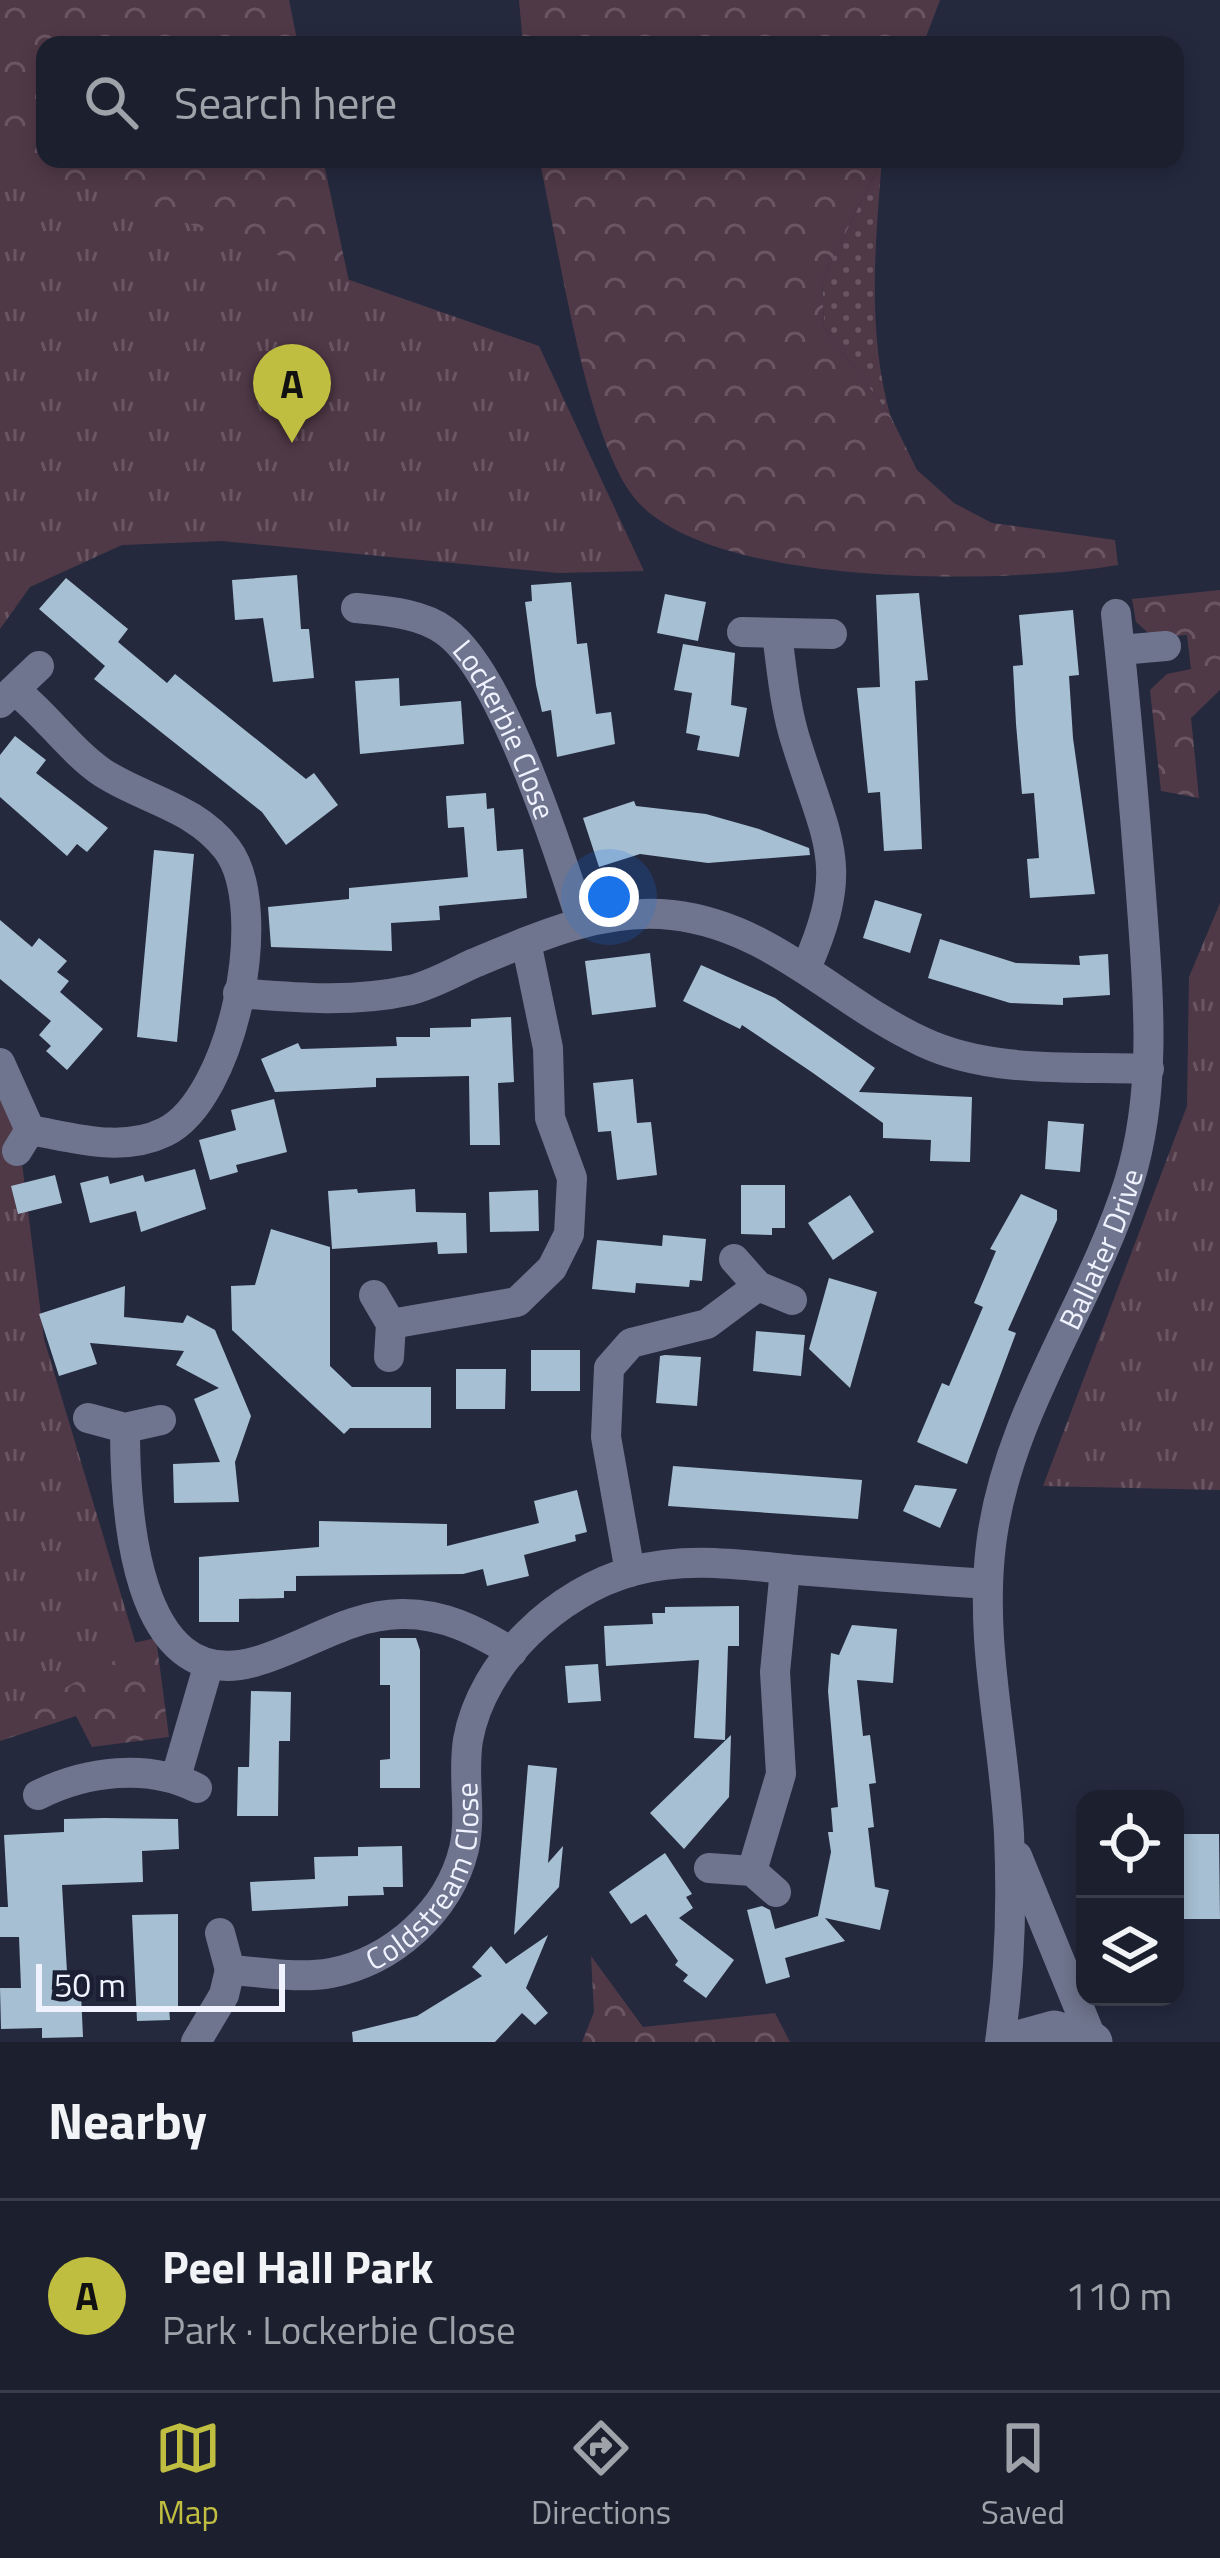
<!DOCTYPE html>
<meta charset="utf-8">
<style>
:root{--surface:#1b1f2e;--page:#282c3a;--text:#f1f3f6;--muted:#a0a2aa;--line:#393d4a;--accent:#c0be41}
body{margin:0;font-family:"Titillium Web",sans-serif;background:var(--page);color:var(--text)}
.controls{position:absolute;right:36px;bottom:36px;display:grid;overflow:hidden;border-radius:24px;box-shadow:0 6px 18px #0003}
.controls button{width:108px;height:108px;display:grid;place-items:center;padding:0;border:0;border-bottom:3px solid var(--line);background:var(--surface);color:var(--text);font:60px sans-serif}
.scale{position:absolute;left:36px;bottom:30px;width:249px;box-sizing:border-box;padding-left:12px;border:6px solid #f0f3ff;border-top:0;font-size:33px;line-height:42px;white-space:nowrap;color:#f0f3ff;-webkit-text-stroke:9px #1b1f33;paint-order:stroke}
.you{position:absolute;left:609px;top:897px;width:42px;height:42px;margin:-30px;border:9px solid #fff;border-radius:50%;background:#1a73e8;box-shadow:0 0 0 18px #1a73e833}
.badge{display:grid;place-items:center;width:78px;height:78px;border-radius:50%;background:var(--accent);color:#111;font-size:39px;font-weight:700}
.pin{position:absolute;translate:-50% -99px;filter:drop-shadow(0 3px 6px #0008)}
.pin::after{content:'';position:absolute;top:63px;width:42px;height:36px;background:inherit;clip-path:polygon(0 0,100% 0,50% 100%)}
.list{margin:0;padding:0;list-style:none}
h2{display:flex;justify-content:space-between;align-items:center;height:156px;margin:0;padding:0 48px;font-size:51px}
h2 small{font-size:39px;font-weight:400;color:var(--muted)}
.list li{display:grid;grid-template-columns:78px 1fr auto;gap:36px;align-items:center;box-sizing:border-box;height:192px;padding:0 48px;border-top:3px solid var(--line)}
.list b{display:block;font-size:45px;white-space:nowrap}
.list p{margin:0;font-size:39px;white-space:nowrap;color:var(--muted)}
.list em{font-size:39px;font-style:normal;color:var(--muted)}
.icon{flex:none;width:66px;height:66px;fill:none;stroke:currentColor;stroke-width:2;stroke-linecap:round;stroke-linejoin:round}
.map{position:relative;flex:none;width:1220px;height:2042px;overflow:hidden}
.search{position:absolute;background:var(--surface);box-shadow:0 6px 18px #0003;left:36px;right:36px;top:36px;height:132px;display:flex;align-items:center;gap:30px;box-sizing:border-box;padding:0 42px;border-radius:24px;color:var(--muted);font-size:45px}
.sheet{height:348px;background:var(--surface)}
nav{display:flex;justify-content:space-around;align-items:center;box-sizing:border-box;height:168px;border-top:3px solid var(--line);background:var(--surface);font-size:33px;color:var(--muted)}
nav a{display:grid;justify-items:center;gap:6px}
nav .on{color:var(--accent)}
.map>svg:first-child{display:block}
.grass{fill:url(#grass-dots)}
.forest{fill:url(#forest-crowns)}
.park{fill:url(#park-tufts)}
.building{fill:#a6bfd3}
.lines{fill:none;stroke-linecap:round;stroke-linejoin:round}
.minor{stroke:#6f758e;stroke-width:30}
.tertiary{stroke:#6f758e;stroke-width:39}
.labels{text-anchor:middle;dominant-baseline:central;stroke-width:12;stroke-linejoin:round;paint-order:stroke}
.street-label{font-size:30px;fill:#f0f3ff;stroke:#1b1f33}
</style>
<div class="map">
<svg width="1220" height="2042" viewBox="0 0 1220 2042">
<defs>
<pattern id="grass-dots" width="8" height="8" patternUnits="userSpaceOnUse" patternTransform="scale(3)"><rect width="8" height="8" fill="#503947"/><path d="M2 2h.1M6 6h.1" fill="none" stroke="#6a5663" stroke-width="1.8" stroke-linecap="round"/></pattern>
<pattern id="forest-crowns" width="20" height="18" patternUnits="userSpaceOnUse" patternTransform="scale(3)"><rect width="20" height="18" fill="#503947"/><path d="M2 6a3 3 0 1 1 6 0M12 15a3 3 0 1 1 6 0" fill="none" stroke="#6a5663"/></pattern>
<pattern id="park-tufts" width="24" height="20" patternUnits="userSpaceOnUse" patternTransform="scale(3)"><rect width="24" height="20" fill="#503947"/><path d="M3 7l-1-3M5 7V3M7 7l1-3M15 17l-1-3M17 17v-4M19 17l1-3" fill="none" stroke="#6a5663"/></pattern>
</defs>
<rect width="100%" height="100%" fill="#24293e"/>
<path class="grass" d="M882,159C875,246 867,330 890,415L824,328L822,281Z"/>
<g class="forest">
<path d="M0,0H289L298,45H45V159H323L362,343L0,363Z"/>
<path d="M519,0H940L923,45H523Z"/>
<path d="M539,159H882L822,281L824,328L890,415L917,470L954,503L992,523L1115,540L1118,565C1010,584 697,591 630,492C583,423 559,246 539,159Z"/>
<path d="M1220,590V690L1191,718L1199,798L1161,791L1150,690L1167,674L1191,669L1187,635L1153,637L1136,622L1132,599Z"/>
<path d="M0,1496L88,1653L156,1638L169,1737L92,1747L76,1716L0,1741Z"/>
<path d="M591,1956L643,2027L775,2013L790,2042H582L594,2012Z"/>
</g>
<g class="park">
<path d="M0,158L539,346L644,571L558,573L222,541L122,545L30,587L0,629Z"/>
<path d="M1220,903V1490L1043,1486L1187,1106L1189,977Z"/>
<path d="M0,1072L13,1091L44,1339L137,1648L0,1724Z"/>
</g>
<g class="building">
<path d="M297,575L301,629H309L314,678L273,682L263,618L235,620L232,580Z"/>
<path d="M66,578L128,629L118,642L167,683L175,674L306,779L314,773L338,805L286,845L262,812L94,679L105,666L39,609Z"/>
<path d="M571,582L577,644L587,643L596,714L611,712L615,744L557,757L551,710L542,712L536,685L525,602L532,601L531,585Z"/>
<path d="M919,593L928,680L915,681L922,849L884,851L880,792L868,793L857,688L880,687L876,595Z"/>
<path d="M665,594L706,602L698,641L657,633Z"/>
<path d="M1073,610L1079,675L1069,676L1073,738L1095,894L1030,898L1027,859L1039,858L1034,793L1022,794L1016,724L1013,666L1023,665L1019,615Z"/>
<path d="M683,644L735,653L731,705L747,708L739,757L697,750L700,736L686,733L692,693L674,690Z"/>
<path d="M399,678L400,706L461,701L464,744L360,754L355,681Z"/>
<path d="M15,736L46,760L36,773L108,828L87,852L77,844L67,856L0,797V755Z"/>
<path d="M486,793L487,809L494,808L497,851L523,849L527,898L439,906L440,920L391,923L392,951L271,947L268,907L349,899V888L468,877L464,827L448,828L446,796Z"/>
<path d="M634,801L636,806L706,814L759,829L809,848L810,855L708,863L640,854L599,867L583,818Z"/>
<path d="M154,850L194,854L177,1042L137,1037Z"/>
<path d="M875,900L922,914L910,953L863,938Z"/>
<path d="M0,920L32,947L39,938L67,961L57,972L69,981L60,992L103,1029L67,1070L46,1051L51,1046L39,1035L51,1021L0,979Z"/>
<path d="M940,939L1016,963L1080,965L1079,956L1108,954L1110,995L1063,998V1005L1010,1003L928,978Z"/>
<path d="M650,953L656,1007L592,1015L585,961Z"/>
<path d="M701,965L775,998L875,1068L859,1092L972,1097L970,1162L930,1161L931,1140L883,1138V1123L813,1073L742,1025L740,1029L683,1001Z"/>
<path d="M511,1017L514,1082L498,1083L500,1145H470L469,1076L376,1078V1087L275,1092L261,1059L298,1043L301,1049L397,1046L396,1037H430V1028L471,1027V1019Z"/>
<path d="M633,1079L637,1123L651,1122L657,1175L617,1180L611,1131L598,1132L593,1083Z"/>
<path d="M274,1099L287,1152L236,1165L238,1172L210,1180L199,1140L236,1130L231,1110Z"/>
<path d="M1048,1121L1084,1124L1080,1172L1045,1169Z"/>
<path d="M195,1169L206,1209L141,1232L136,1211L90,1223L80,1183L108,1176L110,1184L143,1175L145,1182Z"/>
<path d="M55,1175L62,1203L18,1214L11,1186Z"/>
<path d="M741,1185H785V1228H772V1235L741,1234Z"/>
<path d="M357,1189L358,1193L415,1189L416,1212L466,1213L467,1253L438,1254L437,1242L332,1249L328,1191Z"/>
<path d="M538,1190L539,1231L490,1232L489,1192Z"/>
<path d="M1021,1194L1057,1210V1220L1008,1330L1016,1333L967,1464L917,1442L942,1383L949,1386L983,1307L974,1303L996,1251L990,1249Z"/>
<path d="M850,1195L874,1232L833,1260L808,1223Z"/>
<path d="M271,1229L330,1247V1366L352,1387H431V1428H350L344,1434L232,1330L231,1286L255,1285Z"/>
<path d="M663,1235L706,1239L702,1281L690,1280L689,1287L636,1283L635,1293L592,1289L597,1240L662,1246Z"/>
<path d="M829,1278L877,1292L850,1388L809,1349Z"/>
<path d="M125,1286L124,1317L183,1323L187,1315L215,1330L251,1416L235,1462L239,1502L174,1503L173,1464L220,1462L194,1399L219,1388L176,1365L184,1351L90,1343L97,1364L59,1376L39,1314Z"/>
<path d="M756,1331L805,1335L801,1376L753,1371Z"/>
<rect x="531" y="1350" width="49" height="41"/>
<path d="M665,1355L701,1357L697,1406L656,1403L660,1356Z"/>
<path d="M456,1369H506L505,1409H456Z"/>
<path d="M673,1466L862,1480L858,1519L668,1506Z"/>
<path d="M915,1485L957,1489L940,1528L903,1511Z"/>
<path d="M577,1490L587,1532L575,1535L576,1541L524,1555L529,1576L487,1586L483,1569L463,1574L296,1576V1591H284V1598L239,1599V1622H199V1557L319,1547V1521L447,1524V1546L539,1523L534,1501Z"/>
<path d="M739,1606V1646H728L725,1740L694,1738L699,1660L606,1666L604,1626L653,1624L652,1613H665V1607Z"/>
<path d="M852,1625L897,1629L893,1683L857,1680L863,1736L870,1735L876,1783L869,1784L874,1827L868,1828L875,1887L889,1890L880,1930L825,1918L845,1941L785,1958L790,1977L766,1984L747,1910L762,1906L770,1910L775,1929L818,1916L831,1852L828,1832H833L831,1808L838,1807L828,1691L831,1653L839,1655Z"/>
<path d="M380,1638H416L420,1650V1788H380V1760L390,1759V1685H380Z"/>
<path d="M598,1664L601,1701L568,1703L565,1666Z"/>
<path d="M251,1691L291,1692L290,1741H279L278,1816H237L238,1767H249Z"/>
<path d="M731,1735L729,1797L684,1849L650,1813Z"/>
<path d="M528,1765L557,1768L548,1863L563,1846L559,1887L514,1935Z"/>
<path d="M104,1818L178,1819L179,1849L142,1851L143,1882L62,1885L67,1972H80L83,2037L42,2038V2028L1,2029L0,1988H21L19,1937H0V1907H8L4,1835L64,1832V1819Z"/>
<path d="M1175,1834H1219L1220,1919H1175Z"/>
<path d="M402,1846L403,1887H383L384,1895L348,1896V1906L252,1911L250,1882L315,1879L314,1857L358,1856V1847Z"/>
<path d="M665,1853L692,1894L686,1897L693,1908L679,1918L734,1960L706,1998L683,1981L688,1975L675,1965L678,1961L646,1914L631,1924L609,1892Z"/>
<path d="M178,1914V2007H169L170,2020L137,2021L132,1915Z"/>
<path d="M548,1935L526,1988L548,2013L535,2025L522,2013L495,2042H353L352,2032L417,2016L482,1976L472,1967L491,1946L506,1964Z"/>
</g>
<g class="lines">
<g class="minor">
<path id="s1" d="M356,608C385,611 421,613 445,631C502,671 560,855 582,923"/>
<path d="M742,632L832,634"/>
<path d="M777,634C782,671 785,709 797,745C828,844 851,866 806,968"/>
<path d="M1120,650L1166,646"/>
<path d="M16,691C47,716 71,751 103,773C145,800 195,807 227,849C272,908 233,1099 165,1132C122,1153 75,1138 30,1130"/>
<path d="M0,703L39,666"/>
<path d="M238,993C297,998 353,1003 411,990C431,985 451,974 470,965C534,938 602,907 672,915C772,926 836,1002 923,1042C991,1074 1076,1066 1149,1069"/>
<path d="M0,1063L30,1130L17,1151"/>
<path d="M734,1259L758,1286L792,1300"/>
<path d="M374,1295L391,1324L389,1357"/>
<path d="M391,1324L517,1302L552,1268L569,1234L572,1178L550,1118L548,1048L526,942"/>
<path d="M88,1418L125,1428L161,1420"/>
<path d="M125,1428C125,1506 133,1695 254,1662C305,1648 346,1615 401,1614C443,1613 477,1631 512,1652"/>
<path d="M630,1572L606,1437L609,1368L631,1343L707,1324L758,1286"/>
<path d="M176,1777L208,1667"/>
<path d="M38,1795C86,1771 148,1763 197,1788"/>
<path d="M1017,1856L1093,2042"/>
<path d="M709,1868L752,1871L776,1892"/>
<path d="M752,1871L781,1774L775,1672L785,1569"/>
<path id="s2" d="M220,1933L230,1970C263,1972 298,1979 331,1973C393,1961 449,1911 464,1849C472,1813 462,1776 468,1740C482,1661 559,1591 633,1571C687,1556 742,1565 797,1570C860,1575 924,1580 988,1584"/>
<path d="M196,2042L224,1995L230,1970"/>
<path id="s3" d="M1000,2042C1010,1973 1012,1903 1009,1834C1004,1738 979,1642 991,1545C1007,1413 1090,1306 1129,1182C1158,1088 1148,990 1141,894C1134,800 1126,707 1116,614"/>
</g>
<path class="tertiary" d="M1011,2042L1054,2030L1093,2042"/>
</g>
<g class="labels">
<g class="street-label">
<text stroke="none"><textPath href="#s1" startOffset="210">Lockerbie Close</textPath></text>
<text stroke="none"><textPath href="#s3" startOffset="816">Ballater Drive</textPath></text>
<text stroke="none"><textPath href="#s2" startOffset="288">Coldstream Close</textPath></text>
</g>
</g>
</svg>
<div class="controls">
<button><svg class="icon" aria-label="locate" viewBox="0 0 24 24"><circle cx="12" cy="12" r="6"/><path d="M12 2v4M12 18v4M2 12h4M18 12h4"/></svg></button>
<button><svg class="icon" aria-label="layers" viewBox="0 0 24 24"><path d="M12 4l9 5-9 5-9-5zM3 14l9 5 9-5"/></svg></button>
</div>
<div class="scale">50 m</div>
<div class="you"></div>
<div class="pin badge" style="left:292px;top:443px">A</div>
<div class="search"><svg class="icon" aria-label="search" viewBox="0 0 24 24"><circle cx="10" cy="10" r="6"/><path d="M15 15l6 6"/></svg>Search here</div>
</div>
<section class="sheet">
<h2>Nearby<small></small></h2>
<ul class="list">
<li><span class="badge">A</span><div><b>Peel Hall Park</b><p>Park · Lockerbie Close</p></div><em>110 m</em></li>
</ul>
</section>
<nav>
<a class="on"><svg class="icon" aria-label="map" viewBox="0 0 24 24"><path d="M3 6l6-2 6 2 6-2v14l-6 2-6-2-6 2zM9 4v14M15 6v14"/></svg>Map</a>
<a><svg class="icon" aria-label="directions" viewBox="0 0 24 24"><path d="M12 3l9 9-9 9-9-9zM9 14v-3h6M13 9l2 2-2 2"/></svg>Directions</a>
<a><svg class="icon" aria-label="saved" viewBox="0 0 24 24"><path d="M7 4h10v16l-5-4-5 4z"/></svg>Saved</a>
</nav>
